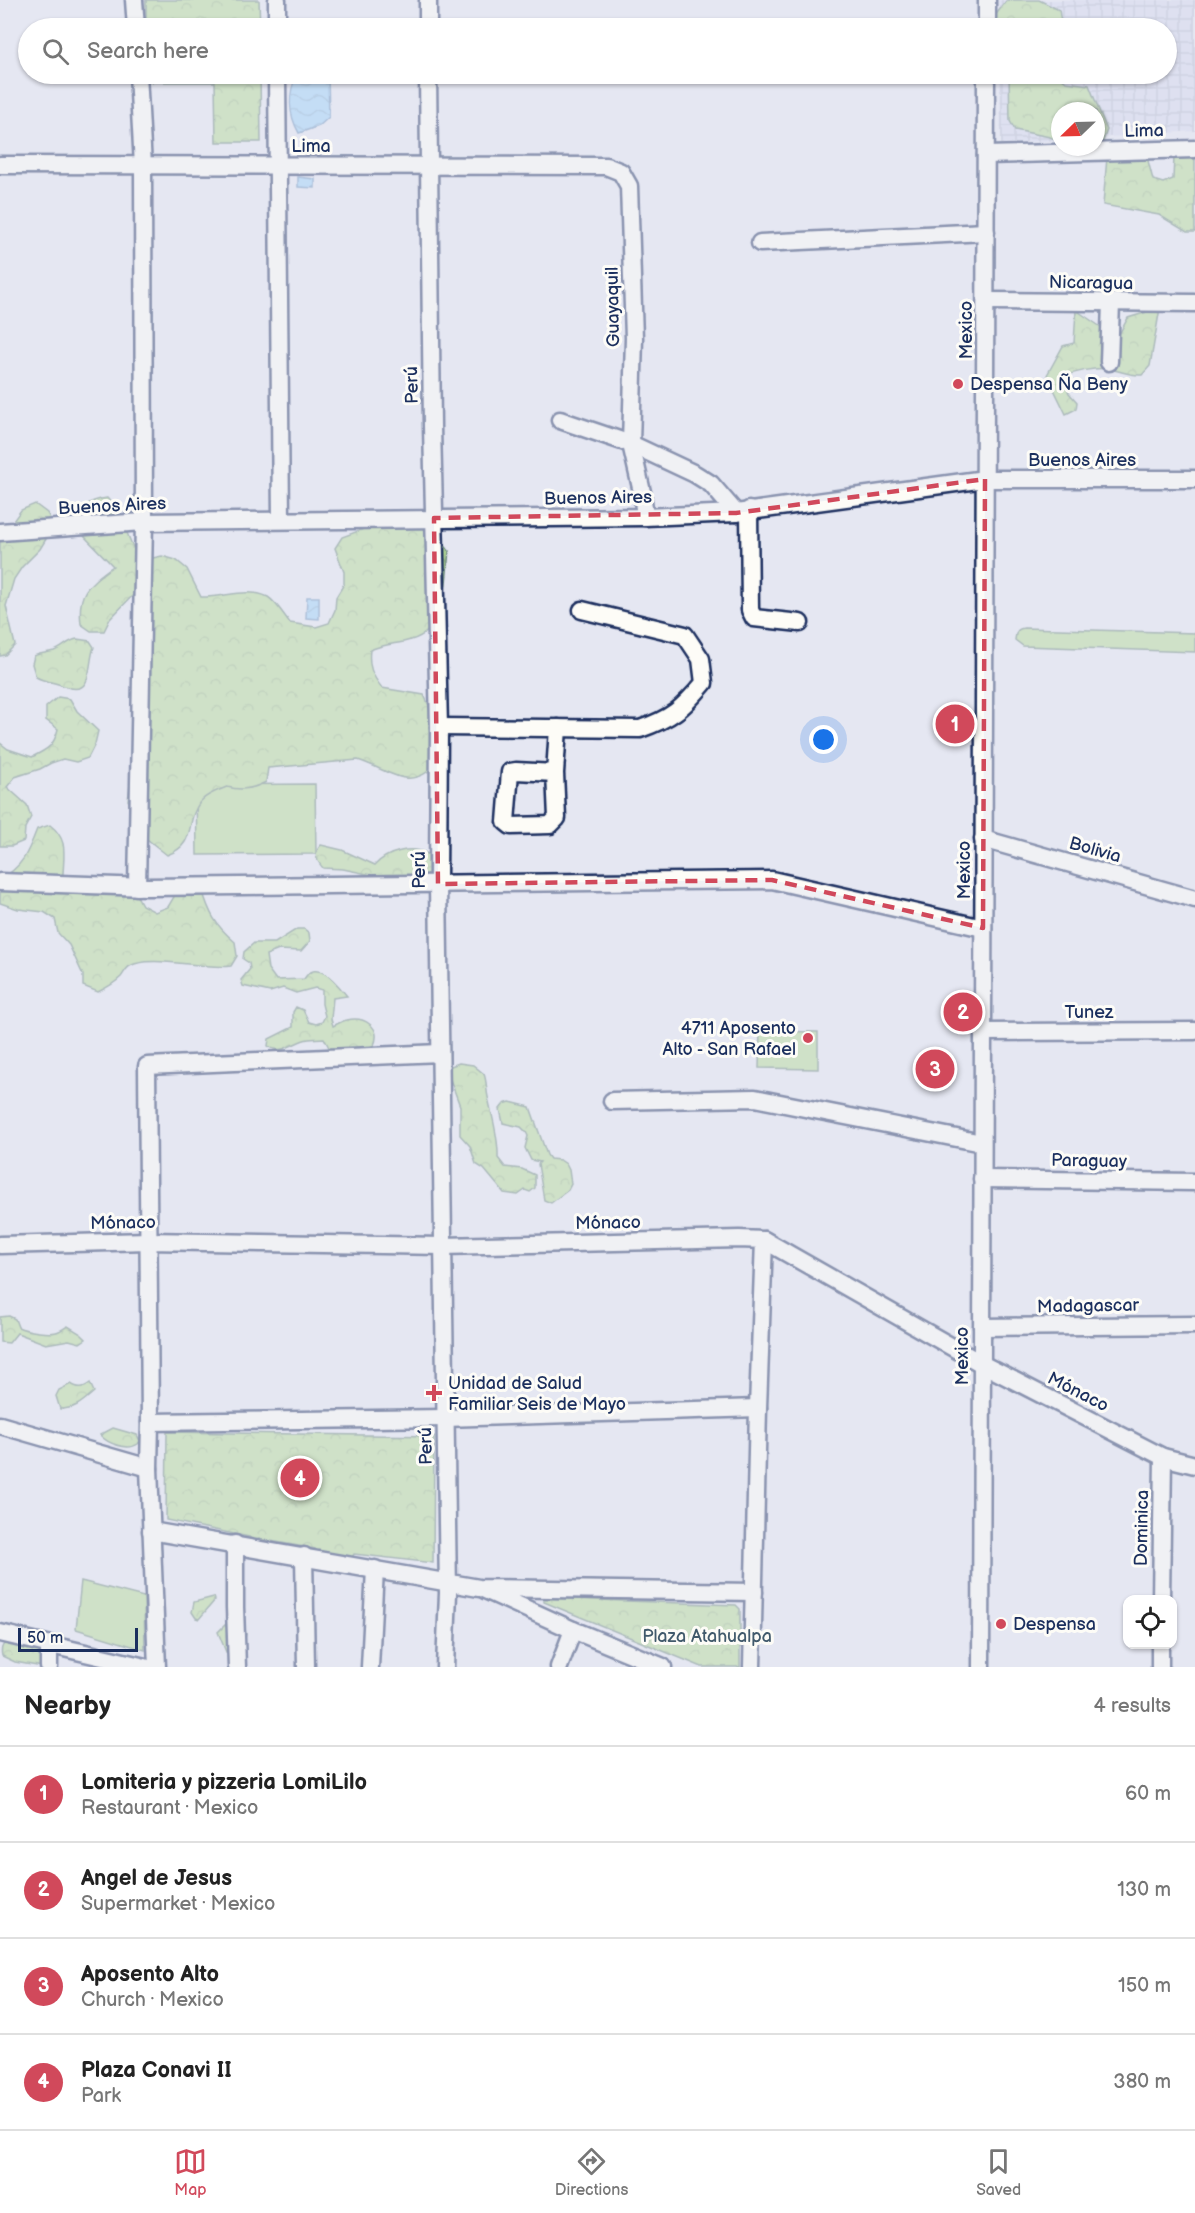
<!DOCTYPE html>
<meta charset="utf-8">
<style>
:root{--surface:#fff;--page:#f6f6f6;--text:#222;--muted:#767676;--line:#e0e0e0;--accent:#d1495b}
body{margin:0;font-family:"Balsamiq Sans",sans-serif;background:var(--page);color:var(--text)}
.controls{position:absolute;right:18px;bottom:18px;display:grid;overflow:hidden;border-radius:12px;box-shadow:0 2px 4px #0004}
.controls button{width:54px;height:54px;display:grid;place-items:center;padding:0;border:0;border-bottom:2px solid var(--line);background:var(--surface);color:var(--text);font:30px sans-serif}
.compass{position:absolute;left:1051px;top:102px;width:54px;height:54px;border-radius:50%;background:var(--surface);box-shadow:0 2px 4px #0004;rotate:247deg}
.scale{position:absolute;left:18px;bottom:15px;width:120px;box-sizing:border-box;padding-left:6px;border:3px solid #1b2f5e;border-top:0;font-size:16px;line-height:21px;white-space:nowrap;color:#1b2f5e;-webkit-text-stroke:4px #fdfcf7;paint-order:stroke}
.you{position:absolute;left:824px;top:740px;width:21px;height:21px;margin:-15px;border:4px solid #fff;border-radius:50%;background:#1a73e8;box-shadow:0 0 0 9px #1a73e833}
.badge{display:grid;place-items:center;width:39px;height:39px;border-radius:50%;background:var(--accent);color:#fff;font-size:20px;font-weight:700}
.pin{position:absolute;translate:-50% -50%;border:3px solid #fff;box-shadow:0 2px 6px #0006}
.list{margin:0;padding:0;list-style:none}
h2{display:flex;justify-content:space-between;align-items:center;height:78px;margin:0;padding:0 24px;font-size:26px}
h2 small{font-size:20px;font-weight:400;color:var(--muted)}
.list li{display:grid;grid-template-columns:39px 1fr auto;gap:18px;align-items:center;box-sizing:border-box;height:96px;padding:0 24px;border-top:2px solid var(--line)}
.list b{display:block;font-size:22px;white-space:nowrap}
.list p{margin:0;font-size:20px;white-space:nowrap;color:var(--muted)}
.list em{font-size:20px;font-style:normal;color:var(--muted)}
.icon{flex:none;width:33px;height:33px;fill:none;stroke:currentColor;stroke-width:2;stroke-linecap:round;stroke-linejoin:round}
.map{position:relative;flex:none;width:1195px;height:1667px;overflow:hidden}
.search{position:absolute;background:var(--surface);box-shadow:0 2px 4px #0004;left:18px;right:18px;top:18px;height:66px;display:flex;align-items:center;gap:15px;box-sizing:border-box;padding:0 21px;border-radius:33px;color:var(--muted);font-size:22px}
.sheet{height:462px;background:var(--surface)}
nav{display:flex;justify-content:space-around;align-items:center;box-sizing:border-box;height:84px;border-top:2px solid var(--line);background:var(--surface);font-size:16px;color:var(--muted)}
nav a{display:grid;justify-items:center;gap:3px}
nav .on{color:var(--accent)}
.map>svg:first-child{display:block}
.industrial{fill:url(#industrial-grid)}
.grass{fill:#b3d995;stroke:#67847a;stroke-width:1.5}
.forest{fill:url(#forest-crowns);stroke:#67847a;stroke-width:1.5}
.water{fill:url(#water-waves);stroke:#6890bb;stroke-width:1.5}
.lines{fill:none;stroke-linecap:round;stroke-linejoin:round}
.minor-casing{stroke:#1b2f5e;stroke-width:21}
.minor{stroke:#fdfcf7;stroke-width:16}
.marked{fill:none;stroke:#d1495b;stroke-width:4.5;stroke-dasharray:12 8;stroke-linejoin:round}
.poi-dot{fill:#d1495b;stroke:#fdfcf7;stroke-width:2}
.labels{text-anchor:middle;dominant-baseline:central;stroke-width:6;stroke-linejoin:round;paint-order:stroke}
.street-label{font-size:18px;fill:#1b2f5e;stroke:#fdfcf7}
.poi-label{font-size:18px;fill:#1b2f5e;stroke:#fdfcf7;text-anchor:start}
.park-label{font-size:18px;fill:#415a6c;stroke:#fdfcf7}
</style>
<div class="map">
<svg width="1195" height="1667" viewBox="0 0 1195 1667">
<defs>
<pattern id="industrial-grid" width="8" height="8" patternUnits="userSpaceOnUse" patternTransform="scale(1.5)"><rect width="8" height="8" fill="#d4d8ee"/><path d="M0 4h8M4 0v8" fill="none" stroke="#b5bace"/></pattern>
<pattern id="forest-crowns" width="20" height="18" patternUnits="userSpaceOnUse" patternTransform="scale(1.5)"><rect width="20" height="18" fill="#b3d995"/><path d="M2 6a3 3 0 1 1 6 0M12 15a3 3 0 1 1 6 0" fill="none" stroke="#99bb83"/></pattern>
<pattern id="water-waves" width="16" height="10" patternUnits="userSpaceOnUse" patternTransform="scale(1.5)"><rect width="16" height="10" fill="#9bd0f9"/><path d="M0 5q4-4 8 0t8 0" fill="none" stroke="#85b3d8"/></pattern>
</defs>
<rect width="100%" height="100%" fill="#e5e7f2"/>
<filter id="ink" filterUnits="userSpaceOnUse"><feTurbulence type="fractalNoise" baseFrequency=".0167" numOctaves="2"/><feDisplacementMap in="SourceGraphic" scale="12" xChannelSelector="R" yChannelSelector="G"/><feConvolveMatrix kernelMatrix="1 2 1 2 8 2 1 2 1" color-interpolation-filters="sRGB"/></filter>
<g filter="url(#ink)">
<path class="industrial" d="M999,0H1195V131L1096,138V111H1060V140L1001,144L1000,74H1166V28H999Z"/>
<g class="grass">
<path d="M1024,628L1195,633V652L1023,646L1015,640C1016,633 1016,629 1024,628Z"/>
<path d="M315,784L316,854L197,855L196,785Z"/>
<path d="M760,1031L818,1032V1069L759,1068Z"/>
<path d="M81,1581L144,1597L145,1650L76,1629Z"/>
</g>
<g class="forest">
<path d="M146,0H259L260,28H146Z"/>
<path d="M1010,0H1039L1059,10L1062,28H991L992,20L1006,1Z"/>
<path d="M147,74H260L261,142H216L215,82H147Z"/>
<path d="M1009,74H1057L1066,82L1089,85L1107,130L1103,141L1096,147V111H1060V141L1050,137L1015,130L1010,121Z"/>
<path d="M1195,144V232H1187L1159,215L1103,205L1107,157L1146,153L1153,180L1163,183L1173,179L1174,157Z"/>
<path d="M1160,308L1150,366L1142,375C1129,376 1122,371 1109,369C1095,367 1075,372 1062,377L1069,393L1077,402L1076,409L1066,414L1047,375L1063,346L1074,343L1076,310L1117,338L1128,318Z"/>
<path d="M107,498L117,509L135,552L148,559L162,556L176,560L187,569L201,597C222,598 248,587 268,597C276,602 284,615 290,623L316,627L329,623L335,610L336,597L344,584V572L335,548L342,537L402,515L440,539L449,551C445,582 449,629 411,640C398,644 384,644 370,650C368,666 372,675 382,688L424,695L430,708L436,764C409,794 388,769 358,760L268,768L266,782C252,789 242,791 227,787C219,790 207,794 201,801C184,821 198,844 167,855L147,839L128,800L130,785L143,759L131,735L142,694L138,590L110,619L104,631H91L81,624C77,591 89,584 113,566L84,536L78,525C83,505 86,501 107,498Z"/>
<path d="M35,504L47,513L54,526L40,549L22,567L14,579L6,606L15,645L5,655L0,656V539L21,510Z"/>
<path d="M77,639L90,641L94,647C87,666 94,698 64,686C55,682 45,682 36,677L32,664L34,656C40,653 47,653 54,651C63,648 67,641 77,639Z"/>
<path d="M58,697L70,699L77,711L98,731L95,744L88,758L76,762L63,759L51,763L40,769L15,777L7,787L27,805L31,817L25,828L24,841L12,846H0V743L8,749L32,757C48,749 54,746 58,729L46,720V707Z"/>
<path d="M50,825C68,839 64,853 63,874L50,879L130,883L142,905L155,912L168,907L175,895L189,890L202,889C209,913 215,925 235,942L237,956L231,966C203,970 151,954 130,966C126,968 124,973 121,977C114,984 106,988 98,992L83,986V975L69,945L58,933L55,919L44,912L18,909L0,903V878C22,869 29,850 37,829Z"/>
<path d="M321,845L342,850L375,865C387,852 411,845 428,854V877L387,878L343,869L323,868C316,860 313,853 321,845Z"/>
<path d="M297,929H304L309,933L310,941L301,951L279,950L266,955L268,969L276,980L304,979C317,957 337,984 347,996L333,998L331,1019L333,1026C337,1024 342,1021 347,1020C364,1016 382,1027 374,1045L355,1054L333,1055L324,1038C317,1039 310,1038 304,1040C291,1044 281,1055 268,1046L269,1039L293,1027V1012L296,1007L303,1010L309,1022L316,1024L322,1022L325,1016L322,1004V990L315,988L296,993L283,988L270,992L243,986L241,980L250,969L249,963L243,959L244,952L254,943H275Z"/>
<path d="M459,1063L473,1065L484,1074C487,1082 486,1089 488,1097C492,1117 499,1138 498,1158L505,1167L522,1169L535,1175V1188L530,1192L525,1190L518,1195L504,1193L484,1169L476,1164L470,1146L460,1135V1106L447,1071L451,1066Z"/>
<path d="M510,1102L530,1107L547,1155L550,1159L560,1160L566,1164L569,1170L571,1184L568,1190L551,1203L544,1200L538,1164L540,1162L531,1160L525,1148L528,1136L526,1132L521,1127L503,1123L500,1109L504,1104Z"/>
<path d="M9,1316L15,1319L18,1327C26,1331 52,1335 59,1331C62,1330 65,1327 68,1326L81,1334L86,1339L80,1343L69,1340L46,1344L17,1333L9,1343L0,1342V1317Z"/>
<path d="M90,1383L94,1392C82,1402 76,1409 60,1409L56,1396L59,1390L71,1384C79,1389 83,1388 90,1383Z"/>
<path d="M113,1428L137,1435L140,1441L138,1444C128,1451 108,1444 100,1435Z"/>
<path d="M167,1432L434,1436L433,1563L354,1554L350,1562L315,1554V1549L259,1539L254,1541L249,1537L166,1520Z"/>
<path d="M214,1597L215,1600L199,1619L196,1618L192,1612L194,1602Z"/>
<path d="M544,1598L736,1605L740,1609V1667H702L544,1602Z"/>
<path d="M243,1617L246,1634L244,1644L226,1652L218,1632L231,1619Z"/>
<path d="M10,1639L43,1653V1667L15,1662L2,1656C0,1647 3,1644 10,1639Z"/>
</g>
<g class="water">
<path d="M297,74H328L329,117L319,126L299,133C288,114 288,93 297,74Z"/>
<path d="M298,177L315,179V188L298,187Z"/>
<path d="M307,597H319V619L306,618Z"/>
</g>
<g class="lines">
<defs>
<g id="minor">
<path d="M134,0L136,28"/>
<path d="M277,0V28"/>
<path d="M428,28V0"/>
<path d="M987,28V0"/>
<path d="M277,74L281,520"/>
<path d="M428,74L432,426L439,727L438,884L448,1593L445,1667"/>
<path d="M986,155L1195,149"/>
<path d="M0,165L606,166L621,172L629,186L634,338L631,444L642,492L645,517"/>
<path d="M760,243L986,232"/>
<path d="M986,301L1195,303"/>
<path d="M1109,362L1111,302"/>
<path d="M560,420L631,444L695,474L711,484L736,513"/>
<path d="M749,510L750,610L754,618L800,623"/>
<path d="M0,532L144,522L645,517L736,513L985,479H1195"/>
<path d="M439,727L640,729C672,718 682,709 704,683L701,659L685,635L582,610"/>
<path d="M555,773L516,771L510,772L506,822L511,826L550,825L557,818L555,773L558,728"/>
<path d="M983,839L1195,899"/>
<path d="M0,882L147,887L772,880L983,928"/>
<path d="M137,887L144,522L143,166L138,74"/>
<path d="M983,1032L1195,1031"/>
<path d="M612,1101L755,1098L982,1143"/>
<path d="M982,1179L1195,1182"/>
<path d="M0,1245L148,1241L443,1246L739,1239L764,1240L982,1364L1163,1457L1195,1465"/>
<path d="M982,1327L1195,1325"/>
<path d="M150,1422L445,1418L758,1408"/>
<path d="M0,1425L149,1468"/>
<path d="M151,1531L479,1588L754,1592"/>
<path d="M235,1544V1607L237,1667"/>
<path d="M304,1556L306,1667"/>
<path d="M485,1590L573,1630L663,1667"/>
<path d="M1161,1600L1163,1457"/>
<path d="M0,1633L145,1667"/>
<path d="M49,1645V1667"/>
<path d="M157,1667L149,1468L150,1422L147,1066L440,1053"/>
<path d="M370,1667L375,1569"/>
<path d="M559,1667L573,1630"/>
<path d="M752,1667L758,1408L764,1240"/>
<path d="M981,1667L986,74"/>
<path d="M1160,1667V1644"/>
</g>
</defs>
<use href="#minor" class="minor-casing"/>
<use href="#minor" class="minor"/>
</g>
</g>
<path d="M0 0H1195V1667H0ZM985,479L983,928L772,880L438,884L434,518L736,513Z" fill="#e5e7f2" fill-opacity=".55" fill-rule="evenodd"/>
<path class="marked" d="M985,479L983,928L772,880L438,884L434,518L736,513Z"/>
<g class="poi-dot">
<circle cx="958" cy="384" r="6"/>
<circle cx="808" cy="1038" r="6"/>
<path d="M431 1384h6v6h6v6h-6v6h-6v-6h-6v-6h6z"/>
<circle cx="1001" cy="1624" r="6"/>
</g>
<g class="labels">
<g class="street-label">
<text transform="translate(1144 131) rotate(-1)">Lima</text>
<text x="311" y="146">Lima</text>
<text transform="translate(1091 283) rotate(1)">Nicaragua</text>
<text transform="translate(613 307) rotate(-91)">Guayaquil</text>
<text transform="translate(966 330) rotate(-90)">Mexico</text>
<text transform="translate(412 385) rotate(-91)">Perú</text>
<text x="1082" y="460">Buenos Aires</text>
<text transform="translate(598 498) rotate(-1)">Buenos Aires</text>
<text transform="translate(112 506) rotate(-3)">Buenos Aires</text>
<text transform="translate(1095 850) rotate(16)">Bolivia</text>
<text transform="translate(419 870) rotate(-90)">Perú</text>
<text transform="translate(964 870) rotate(-90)">Mexico</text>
<text x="1089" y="1012">Tunez</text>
<text transform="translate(1089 1161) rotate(1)">Paraguay</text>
<text transform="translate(123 1223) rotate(-1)">Mónaco</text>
<text transform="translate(608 1223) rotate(-1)">Mónaco</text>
<text transform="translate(1088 1306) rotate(-1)">Madagascar</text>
<text transform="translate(962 1356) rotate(-90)">Mexico</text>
<text transform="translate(1078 1392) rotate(27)">Mónaco</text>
<text transform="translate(426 1446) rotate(-91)">Perú</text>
<text transform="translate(1142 1528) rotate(-89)">Dominica</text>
</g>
<g class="poi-label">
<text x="970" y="384">Despensa Ña Beny</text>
<text x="796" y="1028" text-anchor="end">4711 Aposento<tspan x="796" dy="21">Alto - San Rafael</tspan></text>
<text x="448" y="1383">Unidad de Salud<tspan x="448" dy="21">Familiar Seis de Mayo</tspan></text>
<text x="1013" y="1624">Despensa</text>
</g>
<g class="park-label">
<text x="707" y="1636">Plaza Atahualpa</text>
</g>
</g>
</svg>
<div class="controls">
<button><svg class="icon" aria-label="locate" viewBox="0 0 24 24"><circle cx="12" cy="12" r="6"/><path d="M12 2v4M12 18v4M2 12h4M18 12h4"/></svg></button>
</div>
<svg class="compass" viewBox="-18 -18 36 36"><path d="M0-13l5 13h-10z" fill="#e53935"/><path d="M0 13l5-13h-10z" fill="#767676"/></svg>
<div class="scale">50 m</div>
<div class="you"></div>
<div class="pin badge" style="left:955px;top:724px">1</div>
<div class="pin badge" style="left:963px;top:1012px">2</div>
<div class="pin badge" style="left:935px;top:1069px">3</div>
<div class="pin badge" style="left:300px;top:1478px">4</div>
<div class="search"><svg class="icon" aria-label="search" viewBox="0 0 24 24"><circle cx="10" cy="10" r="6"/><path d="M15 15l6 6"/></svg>Search here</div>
</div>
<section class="sheet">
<h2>Nearby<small>4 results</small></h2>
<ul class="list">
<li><span class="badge">1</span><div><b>Lomiteria y pizzeria LomiLilo</b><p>Restaurant · Mexico</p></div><em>60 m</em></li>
<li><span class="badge">2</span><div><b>Angel de Jesus</b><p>Supermarket · Mexico</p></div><em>130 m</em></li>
<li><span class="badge">3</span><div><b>Aposento Alto</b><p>Church · Mexico</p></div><em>150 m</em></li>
<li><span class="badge">4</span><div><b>Plaza Conavi II</b><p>Park</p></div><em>380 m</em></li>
</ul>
</section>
<nav>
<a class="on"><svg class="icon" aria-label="map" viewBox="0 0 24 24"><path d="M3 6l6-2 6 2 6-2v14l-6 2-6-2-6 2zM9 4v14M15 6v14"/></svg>Map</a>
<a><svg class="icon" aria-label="directions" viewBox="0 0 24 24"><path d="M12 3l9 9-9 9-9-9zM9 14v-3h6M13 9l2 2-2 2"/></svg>Directions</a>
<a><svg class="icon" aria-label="saved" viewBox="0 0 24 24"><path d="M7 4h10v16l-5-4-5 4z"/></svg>Saved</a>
</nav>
